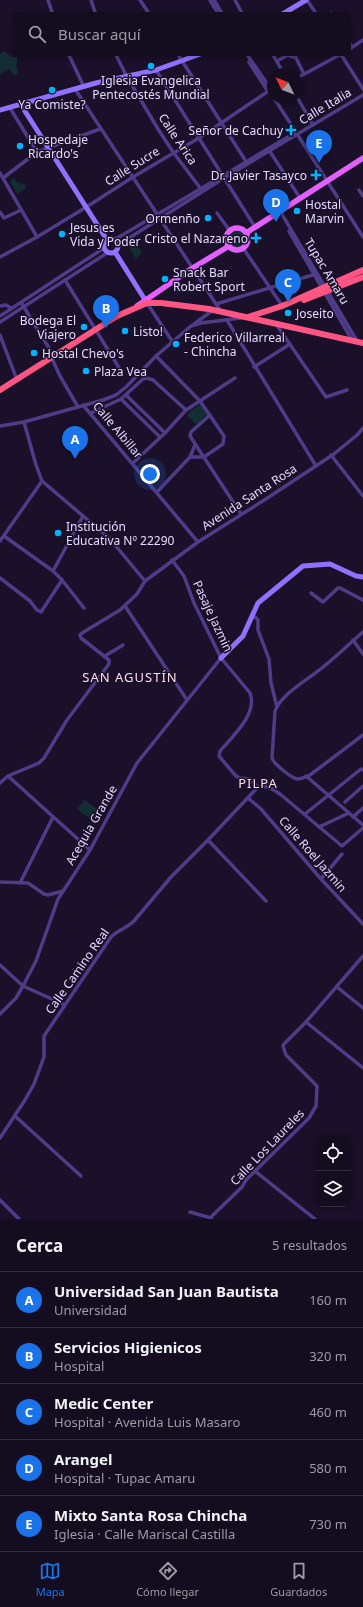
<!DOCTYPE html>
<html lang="es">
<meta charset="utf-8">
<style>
:root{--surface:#140c1f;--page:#211a2c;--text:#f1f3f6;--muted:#9d9ba4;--line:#332c3d;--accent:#1a73e8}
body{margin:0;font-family:"Noto Sans",sans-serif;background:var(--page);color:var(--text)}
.controls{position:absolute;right:12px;bottom:12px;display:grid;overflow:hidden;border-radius:8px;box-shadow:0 2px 6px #0003}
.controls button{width:36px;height:36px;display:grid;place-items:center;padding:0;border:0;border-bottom:1px solid var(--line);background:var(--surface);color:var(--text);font:20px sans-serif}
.compass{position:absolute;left:267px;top:68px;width:36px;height:36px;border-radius:50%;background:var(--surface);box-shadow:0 2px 6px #0003;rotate:313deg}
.you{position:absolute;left:150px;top:474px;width:14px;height:14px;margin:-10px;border:3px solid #fff;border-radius:50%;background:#1a73e8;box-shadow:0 0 0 6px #1a73e833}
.badge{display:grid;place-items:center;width:26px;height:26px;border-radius:50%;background:var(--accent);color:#fff;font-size:13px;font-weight:700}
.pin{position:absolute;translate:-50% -33px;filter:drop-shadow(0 1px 2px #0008)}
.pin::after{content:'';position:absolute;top:21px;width:14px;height:12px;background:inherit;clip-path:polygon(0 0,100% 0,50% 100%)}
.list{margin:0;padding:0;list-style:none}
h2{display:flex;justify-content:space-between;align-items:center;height:52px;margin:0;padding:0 16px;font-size:17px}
h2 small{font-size:13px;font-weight:400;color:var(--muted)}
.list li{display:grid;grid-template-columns:26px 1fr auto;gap:12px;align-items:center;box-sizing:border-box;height:56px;padding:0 16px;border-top:1px solid var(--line)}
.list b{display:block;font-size:15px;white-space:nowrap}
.list p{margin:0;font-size:13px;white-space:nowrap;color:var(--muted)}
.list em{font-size:13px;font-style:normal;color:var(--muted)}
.icon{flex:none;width:22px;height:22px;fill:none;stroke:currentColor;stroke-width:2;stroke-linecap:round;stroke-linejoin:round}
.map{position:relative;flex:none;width:363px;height:1219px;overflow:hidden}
.search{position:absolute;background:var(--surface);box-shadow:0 2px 6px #0003;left:12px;right:12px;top:12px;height:44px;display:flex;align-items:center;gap:10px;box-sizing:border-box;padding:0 14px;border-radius:8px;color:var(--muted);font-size:15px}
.sheet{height:332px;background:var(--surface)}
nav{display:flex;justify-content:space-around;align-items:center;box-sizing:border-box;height:56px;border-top:1px solid var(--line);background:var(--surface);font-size:11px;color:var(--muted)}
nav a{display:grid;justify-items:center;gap:2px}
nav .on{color:var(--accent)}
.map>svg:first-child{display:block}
.green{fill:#132e33}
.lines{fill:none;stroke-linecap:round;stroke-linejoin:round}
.street{stroke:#4e3c88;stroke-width:3.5}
.secondary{stroke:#9170fe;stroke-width:5}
.primary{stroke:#e460fe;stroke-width:5.5}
.highway{stroke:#fe5583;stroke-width:6}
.poi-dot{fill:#06b2fe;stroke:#1a1029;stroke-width:1.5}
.labels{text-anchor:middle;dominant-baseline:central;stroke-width:3;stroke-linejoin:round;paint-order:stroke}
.poi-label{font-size:12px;fill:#e5d9ff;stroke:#1a1029;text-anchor:start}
.street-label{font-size:12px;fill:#e5d9ff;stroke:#1a1029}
.neighbourhood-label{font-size:13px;letter-spacing:1px;fill:#ffdbea;stroke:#1a1029}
</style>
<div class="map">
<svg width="363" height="1219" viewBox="0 0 363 1219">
<rect width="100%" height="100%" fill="#1a1029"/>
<g class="green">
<path d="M5,51L11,57H17V63L16,64L18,73L15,76L14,73L13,74L9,69L0,74V54Z"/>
<path d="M15,177V180L17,183L19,182L21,185L24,183L26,188L17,194L10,181Z"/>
<circle cx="237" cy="239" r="8"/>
<path d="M135,242L142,252L136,259L129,247Z"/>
<path d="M201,404L208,413L197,425L187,416L191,410Z"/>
<path d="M85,800L97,809L89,818L77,809Z"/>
</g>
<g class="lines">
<g class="street">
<path d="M48,0L53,15"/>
<path d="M91,0L96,15"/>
<path d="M140,0L150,15"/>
<path d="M210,0L219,15"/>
<path d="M214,0L223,15"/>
<path d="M235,0L243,15"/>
<path d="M307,0L317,15"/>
<path d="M331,13L332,15"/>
<path d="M348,41L352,47"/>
<path d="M348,50L363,40"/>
<path d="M68,53L84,87"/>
<path d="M115,53L127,77L158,129L173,152L201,189"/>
<path d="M177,53L247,163"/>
<path d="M246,53L270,88L269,90L273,96"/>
<path d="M272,53L284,74"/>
<path d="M290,53V56L293,57L296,53"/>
<path d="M340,53L363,89"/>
<path d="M295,56L304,74"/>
<path d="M277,61L290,54"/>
<path d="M249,62L267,90H269"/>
<path d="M156,70L255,227"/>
<path d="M297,78L343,53"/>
<path d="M75,89L220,310"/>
<path d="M297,97L313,125"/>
<path d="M274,98L363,237"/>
<path d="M10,108L37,152"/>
<path d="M269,150L300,198"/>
<path d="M0,173L37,237"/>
<path d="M3,178L37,152L100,129"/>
<path d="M359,190L363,196"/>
<path d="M280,211L357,341"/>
<path d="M0,212L4,218L21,210"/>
<path d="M217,213L230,231"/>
<path d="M289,231L352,340"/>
<path d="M114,240L293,134H296"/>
<path d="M118,245L224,178L363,95"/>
<path d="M243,248L283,307"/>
<path d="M0,257L37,237L88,206L133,177L199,138L273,88"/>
<path d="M65,280L121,371"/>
<path d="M147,303L172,341"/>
<path d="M22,304L49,348L54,363L60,376L78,407"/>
<path d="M216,304L316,274"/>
<path d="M0,306L6,305L11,308"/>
<path d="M0,316L104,248"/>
<path d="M227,320L316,466"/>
<path d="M0,322L107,253"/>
<path d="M194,324L213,310"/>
<path d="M276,324L326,397L347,390"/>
<path d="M0,335L17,380"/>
<path d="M156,356L200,401L224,436L223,444L204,457H190"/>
<path d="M254,367L290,344"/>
<path d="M126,395L165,433"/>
<path d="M121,399L160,437"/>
<path d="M83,405L198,542"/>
<path d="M91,413L121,399L143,379L147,378L153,380L186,410"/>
<path d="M210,415L191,432L190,436L241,514"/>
<path d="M24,422L36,465L42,481L110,539L145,581"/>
<path d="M0,426L24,422L103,400L116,395L126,387L156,356L191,326L201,323L241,318"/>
<path d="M331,455L363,496"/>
<path d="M133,463L165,433L186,410L235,378"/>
<path d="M157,492L190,457L195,445"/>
<path d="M4,536L53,571L62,580L84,608"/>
<path d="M0,541L42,481"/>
<path d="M172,560L184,576L194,603L221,658L250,693C258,714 232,737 220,751L219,756L235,775L239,778L250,779L258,787"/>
<path d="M53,571L83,516"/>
<path d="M0,578L30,601L37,610L41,612L62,580"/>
<path d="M311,593L323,602L338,588H340L363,600"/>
<path d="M125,606L187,700"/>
<path d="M252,617H255L258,620V630L269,659L271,683L277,707"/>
<path d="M363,632C350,643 337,656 323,667C309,679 281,694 275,711L272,758C274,764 290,777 297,779C301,779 306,777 310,775L363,735"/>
<path d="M353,640L363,654"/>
<path d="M105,656L123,645"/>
<path d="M8,776L90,850"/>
<path d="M306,776L363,825"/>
<path d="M0,783L8,776L39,763L44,758L67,720L109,664V660L81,638L80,635L82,633L120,610L137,594L145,581L198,542L269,497L334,454L357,435L363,428"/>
<path d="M258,787C268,785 272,789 280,794L342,846L363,828"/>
<path d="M248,798L261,809L321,879L363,924"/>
<path d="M345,802L363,786"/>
<path d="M305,814L361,769L363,770"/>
<path d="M353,817L363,808"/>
<path d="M319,827L349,813"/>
<path d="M208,840L266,901"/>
<path d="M321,879L342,854"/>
<path d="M0,882L28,883L44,894L48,895L63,891"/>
<path d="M20,883L53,817"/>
<path d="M0,965L23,986L65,1005"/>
<path d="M337,987L363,1008"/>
<path d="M0,1014L16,998L23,986L36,961L58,899L90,850L137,763L221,658"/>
<path d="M306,1022L363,1068"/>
<path d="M15,1116L81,1176"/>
<path d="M0,1138L25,1100L34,1084L44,1057V1036L111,937C118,930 127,928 134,921L171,877L208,840L258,787"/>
<path d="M255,1171L315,1219"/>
<path d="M0,1200L19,1219"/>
<path d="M190,1212L211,1218"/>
<path d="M211,1219L212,1216L242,1187L246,1180L309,1118L316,1106L317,1086L286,1055L283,1046L284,1044L306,1022L363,956"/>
</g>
<g class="secondary">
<path d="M281,15L306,0"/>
<path d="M21,105L107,240"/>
<path d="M0,110L96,83L156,70L203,53"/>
<circle cx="111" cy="246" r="7"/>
<path d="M115,252L147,303"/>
<path d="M221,658L243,636L258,603L303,566L330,564L356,576L363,577"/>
</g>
<g class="primary">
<circle cx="237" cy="239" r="11"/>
<path d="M246,233L363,158"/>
<path d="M137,306L191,269L229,246"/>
</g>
<g class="highway">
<path d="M304,300L363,277"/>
<path d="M248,317L282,306L363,270"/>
<path d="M0,390L117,316L147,303H161L209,309L363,343"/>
</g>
</g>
<g class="poi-dot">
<circle cx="151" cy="66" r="4"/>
<circle cx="52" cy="90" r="4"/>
<path d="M289 124h4v4h4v4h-4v4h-4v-4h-4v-4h4z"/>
<circle cx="20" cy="146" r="4"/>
<path d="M314 169h4v4h4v4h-4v4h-4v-4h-4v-4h4z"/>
<circle cx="297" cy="211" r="4"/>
<circle cx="208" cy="218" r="4"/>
<circle cx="62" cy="234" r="4"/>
<path d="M254 232h4v4h4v4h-4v4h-4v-4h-4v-4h4z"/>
<circle cx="165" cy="279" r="4"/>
<circle cx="288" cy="313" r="4"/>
<circle cx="84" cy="327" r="4"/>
<circle cx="125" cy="331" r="4"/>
<circle cx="176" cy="344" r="4"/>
<circle cx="34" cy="353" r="4"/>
<circle cx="86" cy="371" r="4"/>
<circle cx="58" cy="533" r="4"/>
</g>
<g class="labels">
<g class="poi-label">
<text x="151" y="80" text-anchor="middle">Iglesia Evangelica<tspan x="151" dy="14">Pentecostés Mundial</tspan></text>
<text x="52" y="104" text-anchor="middle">Ya Comiste?</text>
<text x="283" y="130" text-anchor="end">Señor de Cachuy</text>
<text x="28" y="139">Hospedaje<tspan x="28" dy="14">Ricardo's</tspan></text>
<text x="307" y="175" text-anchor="end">Dr. Javier Tasayco</text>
<text x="305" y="204">Hostal<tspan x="305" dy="14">Marvin</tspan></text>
<text x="200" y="218" text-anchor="end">Ormenño</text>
<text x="70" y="227">Jesus es<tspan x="70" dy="14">Vida y Poder</tspan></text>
<text x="248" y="238" text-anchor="end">Cristo el Nazareno</text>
<text x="173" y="272">Snack Bar<tspan x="173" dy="14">Robert Sport</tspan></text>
<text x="296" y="313">Joseito</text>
<text x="76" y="320" text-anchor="end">Bodega El<tspan x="76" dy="14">Viajero</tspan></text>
<text x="133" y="331">Listo!</text>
<text x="184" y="337">Federico Villarreal<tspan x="184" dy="14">- Chincha</tspan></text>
<text x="42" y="353">Hostal Chevo's</text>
<text x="94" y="371">Plaza Vea</text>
<text x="66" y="526">Institución<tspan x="66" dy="14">Educativa Nº 22290</tspan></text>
</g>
<g class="street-label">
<text transform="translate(325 106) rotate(-31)">Calle Italia</text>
<text transform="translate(178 139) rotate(56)">Calle Arica</text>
<text transform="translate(132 166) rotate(-32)">Calle Sucre</text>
<text transform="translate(327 271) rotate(59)">Tupac Amaru</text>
<text transform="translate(118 430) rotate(50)">Calle Albillar</text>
<text transform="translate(249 497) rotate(-33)">Avenida Santa Rosa</text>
<text transform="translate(213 616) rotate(65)">Pasaje Jazmin</text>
<text transform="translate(91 825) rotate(-60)">Acequia Grande</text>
<text transform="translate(313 854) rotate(49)">Calle Roel Jazmin</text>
<text transform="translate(77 971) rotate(-55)">Calle Camino Real</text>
<text transform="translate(267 1147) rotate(-46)">Calle Los Laureles</text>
</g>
<g class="neighbourhood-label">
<text x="130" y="677">SAN AGUSTÍN</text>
<text x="258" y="783">PILPA</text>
</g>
</g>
</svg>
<div class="controls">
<button><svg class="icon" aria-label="locate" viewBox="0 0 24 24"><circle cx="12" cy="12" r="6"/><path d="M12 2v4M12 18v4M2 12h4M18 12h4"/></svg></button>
<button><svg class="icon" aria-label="layers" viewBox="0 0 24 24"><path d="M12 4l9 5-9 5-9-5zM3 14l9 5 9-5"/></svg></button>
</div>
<svg class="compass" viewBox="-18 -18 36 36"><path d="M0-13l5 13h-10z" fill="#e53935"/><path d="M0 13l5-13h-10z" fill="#9d9ba4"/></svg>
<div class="you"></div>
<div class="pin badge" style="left:75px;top:459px">A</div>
<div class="pin badge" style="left:106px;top:328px">B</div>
<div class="pin badge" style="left:288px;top:302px">C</div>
<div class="pin badge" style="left:276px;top:222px">D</div>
<div class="pin badge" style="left:319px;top:163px">E</div>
<div class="search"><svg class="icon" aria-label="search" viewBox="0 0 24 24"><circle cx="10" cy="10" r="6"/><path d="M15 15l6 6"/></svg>Buscar aquí</div>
</div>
<section class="sheet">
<h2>Cerca<small>5 resultados</small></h2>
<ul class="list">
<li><span class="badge">A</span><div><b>Universidad San Juan Bautista</b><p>Universidad</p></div><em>160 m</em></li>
<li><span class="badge">B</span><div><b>Servicios Higienicos</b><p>Hospital</p></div><em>320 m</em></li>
<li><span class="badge">C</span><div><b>Medic Center</b><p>Hospital · Avenida Luis Masaro</p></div><em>460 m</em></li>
<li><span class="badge">D</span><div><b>Arangel</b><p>Hospital · Tupac Amaru</p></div><em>580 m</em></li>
<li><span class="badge">E</span><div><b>Mixto Santa Rosa Chincha</b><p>Iglesia · Calle Mariscal Castilla</p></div><em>730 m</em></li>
</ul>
</section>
<nav>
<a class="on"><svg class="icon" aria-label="map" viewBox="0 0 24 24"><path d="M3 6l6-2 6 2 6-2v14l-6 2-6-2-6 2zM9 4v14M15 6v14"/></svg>Mapa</a>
<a><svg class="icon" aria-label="directions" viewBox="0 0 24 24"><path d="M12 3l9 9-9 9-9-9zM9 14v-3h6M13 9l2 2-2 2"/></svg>Cómo llegar</a>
<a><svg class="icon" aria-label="saved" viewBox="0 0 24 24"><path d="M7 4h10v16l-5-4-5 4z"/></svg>Guardados</a>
</nav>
